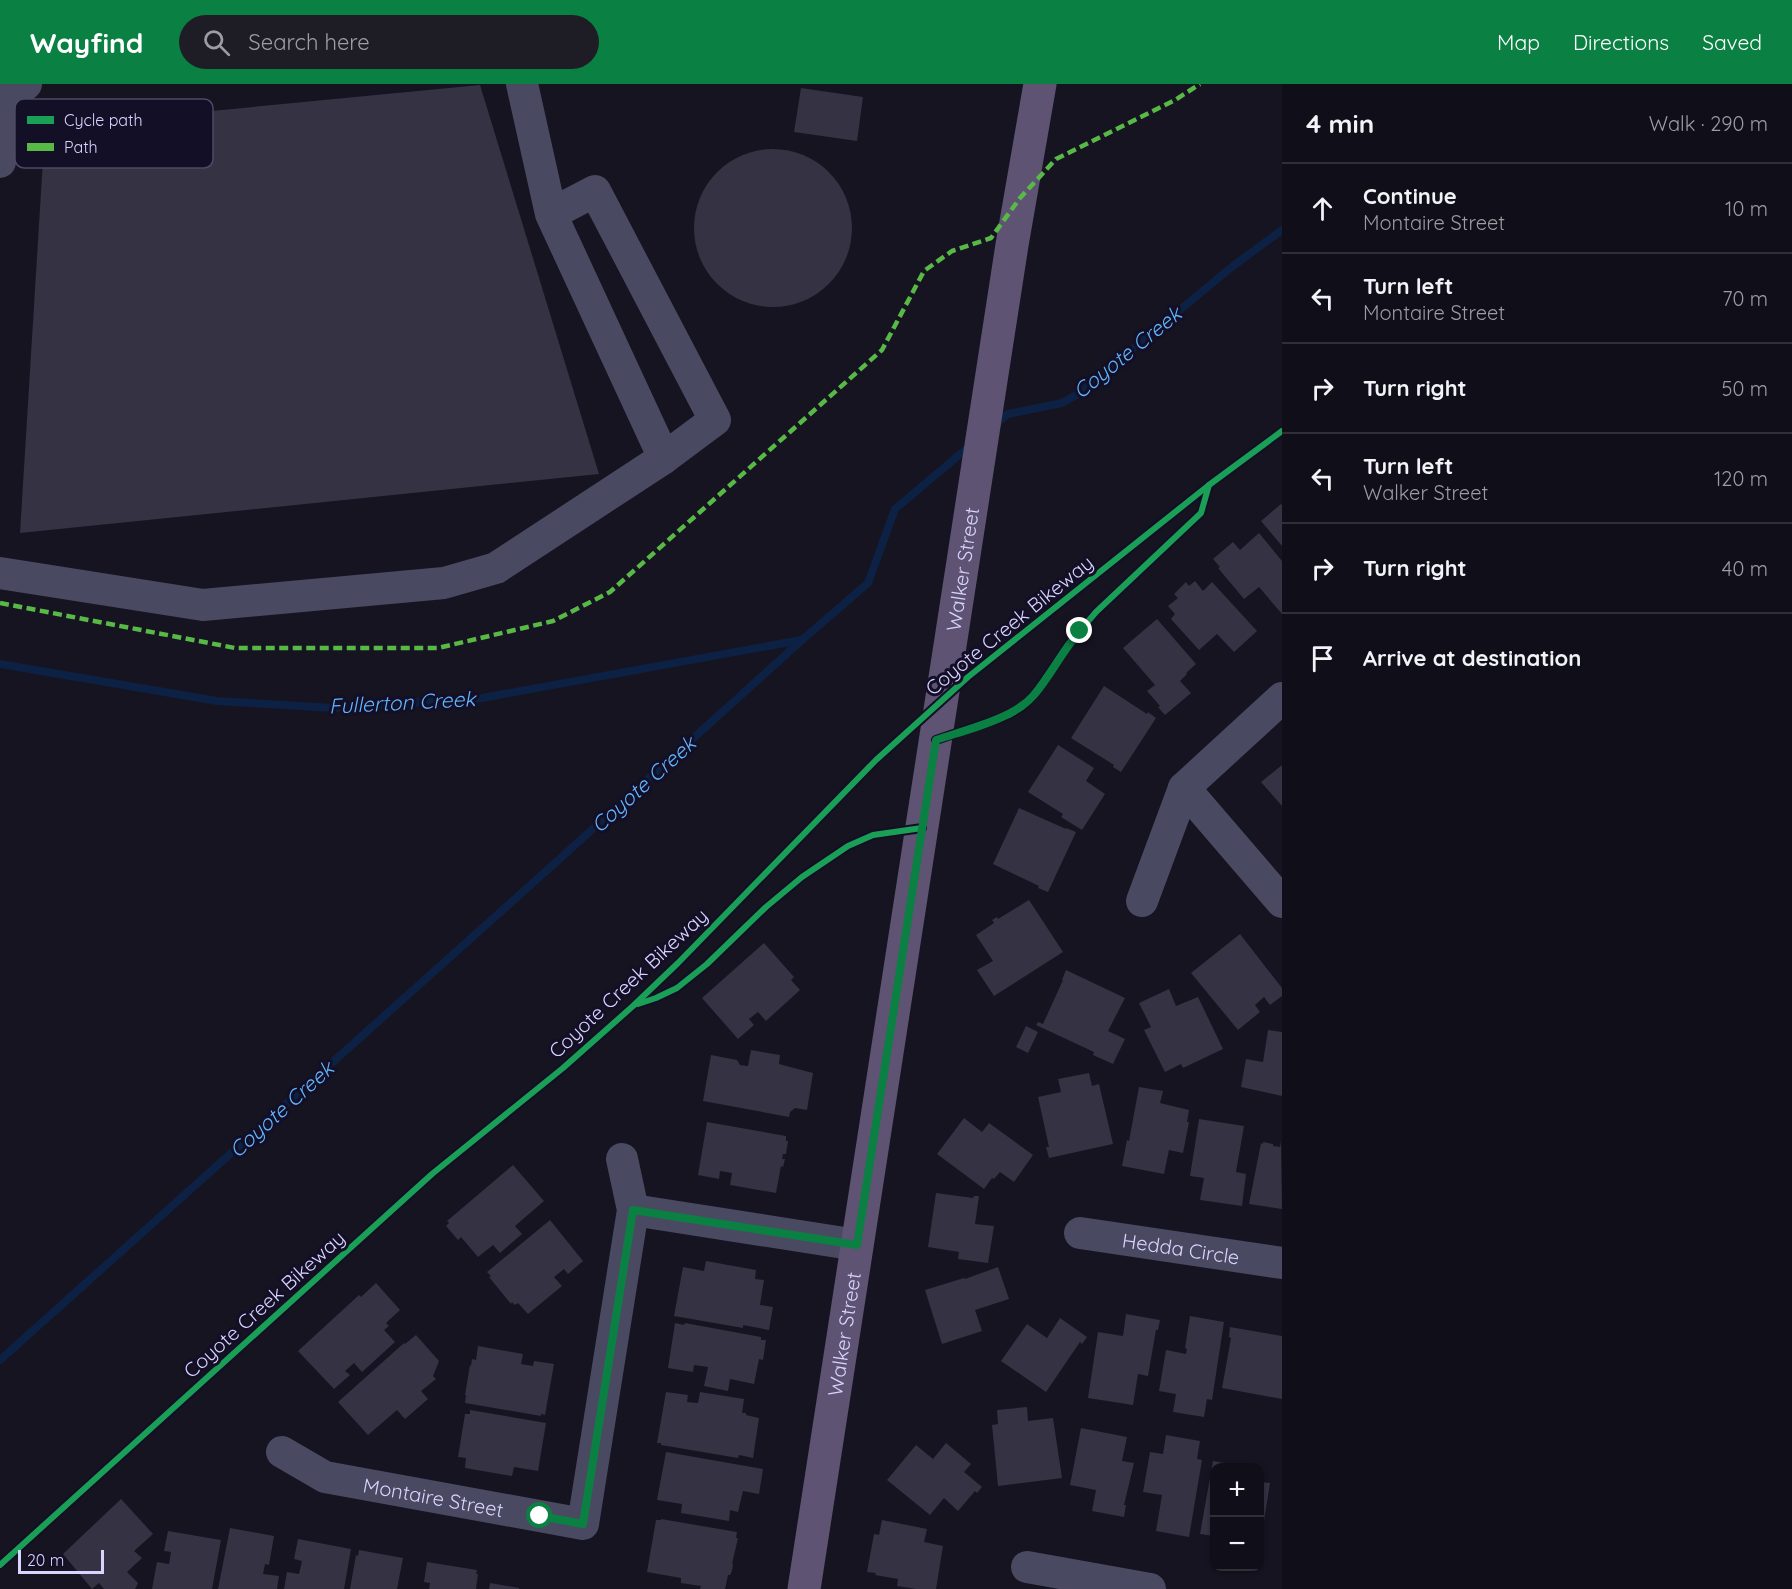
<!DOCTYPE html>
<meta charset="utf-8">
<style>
:root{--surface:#100f19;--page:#1e1d26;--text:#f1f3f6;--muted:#9c9ca2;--line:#302f38;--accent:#0b8043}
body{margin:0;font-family:Quicksand,sans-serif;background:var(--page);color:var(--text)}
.controls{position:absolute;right:18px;bottom:18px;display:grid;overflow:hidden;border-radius:12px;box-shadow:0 2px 4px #0004}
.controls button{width:54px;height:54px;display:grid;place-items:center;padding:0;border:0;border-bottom:2px solid var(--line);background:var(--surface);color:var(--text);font:30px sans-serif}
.scale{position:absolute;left:18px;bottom:15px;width:86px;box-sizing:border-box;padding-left:6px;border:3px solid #d9d4ff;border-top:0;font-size:16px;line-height:21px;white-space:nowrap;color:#d9d4ff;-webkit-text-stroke:4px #130f26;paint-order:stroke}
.stop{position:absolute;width:18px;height:18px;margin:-14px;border:4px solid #0b8043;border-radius:50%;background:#fff}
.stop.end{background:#0b8043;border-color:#fff;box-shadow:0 2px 6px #0008}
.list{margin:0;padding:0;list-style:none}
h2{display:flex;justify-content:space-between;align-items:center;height:78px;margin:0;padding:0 24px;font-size:26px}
h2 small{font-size:20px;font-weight:400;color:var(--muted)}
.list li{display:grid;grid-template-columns:39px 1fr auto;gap:18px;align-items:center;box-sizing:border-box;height:90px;padding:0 24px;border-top:2px solid var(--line)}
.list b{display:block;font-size:22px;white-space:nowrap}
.list p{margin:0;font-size:20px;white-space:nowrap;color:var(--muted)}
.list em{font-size:20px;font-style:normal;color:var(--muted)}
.icon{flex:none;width:33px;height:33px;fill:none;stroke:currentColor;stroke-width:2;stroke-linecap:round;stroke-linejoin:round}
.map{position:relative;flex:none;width:1282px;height:1505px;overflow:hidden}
header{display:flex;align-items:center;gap:36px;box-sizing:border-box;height:84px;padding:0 30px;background:var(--accent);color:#fff}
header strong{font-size:28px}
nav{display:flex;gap:33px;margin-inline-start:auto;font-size:21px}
.search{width:420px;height:54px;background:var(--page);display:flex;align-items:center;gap:15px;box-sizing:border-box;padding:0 21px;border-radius:33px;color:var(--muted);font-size:22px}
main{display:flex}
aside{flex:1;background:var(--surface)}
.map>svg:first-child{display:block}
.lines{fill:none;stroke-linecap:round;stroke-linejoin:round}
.stream{stroke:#0d2144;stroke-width:8}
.building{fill:#343243}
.minor{stroke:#4a4962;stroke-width:32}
.major{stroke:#5e5373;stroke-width:33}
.quiet{stroke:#58b947;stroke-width:4.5;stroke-dasharray:9 4.5;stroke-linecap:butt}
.cycleway-casing{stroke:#130f26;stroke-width:10}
.cycleway{stroke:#1a9f57;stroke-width:6}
.route{stroke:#0b8043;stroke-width:8}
.labels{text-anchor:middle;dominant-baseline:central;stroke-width:6;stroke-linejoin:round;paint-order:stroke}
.street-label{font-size:20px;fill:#d9d4ff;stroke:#130f26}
.water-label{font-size:21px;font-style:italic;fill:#62b6ff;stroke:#130f26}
.key{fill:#130f26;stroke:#4e4a67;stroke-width:1.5}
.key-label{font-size:16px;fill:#d9d4ff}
</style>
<header>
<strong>Wayfind</strong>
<div class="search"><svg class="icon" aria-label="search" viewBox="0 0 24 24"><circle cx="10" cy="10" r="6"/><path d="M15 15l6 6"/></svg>Search here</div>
<nav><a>Map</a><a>Directions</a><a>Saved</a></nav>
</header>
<main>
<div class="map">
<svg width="1282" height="1505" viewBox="0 0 1282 1505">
<rect width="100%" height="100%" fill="#161421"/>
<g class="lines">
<g class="stream">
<path d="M994,341L1008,330L1062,319L1078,310L1233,182L1282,146"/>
<path d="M0,580L217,617L334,624L482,614L801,556"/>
<path d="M0,1276L554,780L802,556L868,499L895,425L971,361"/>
</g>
</g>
<g class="building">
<path d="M480,1L599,390L20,449L45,43Z"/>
<path d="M801,4L863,13L857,57L794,48Z"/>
<circle cx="773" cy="144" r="79"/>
<path d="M1281,420L1282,421V462L1261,437Z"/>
<path d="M1259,449L1282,477V530L1259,503L1244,515L1218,484L1220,483L1213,475L1233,458L1240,466Z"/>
<path d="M1195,497L1203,507L1212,498L1257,547L1234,568L1217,550L1199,566L1171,535L1175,530L1168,522L1178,514L1174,510L1186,498L1189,502Z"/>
<path d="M1157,535L1196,580L1186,589L1187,590L1180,597L1191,609L1165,631L1158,623L1160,622L1147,607L1155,601L1123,564Z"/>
<path d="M1104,602L1147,630L1148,628L1156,634L1121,688L1113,683L1114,681L1071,654Z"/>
<path d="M1058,661L1094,684L1086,697L1105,710L1082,746L1061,733L1063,730L1028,708Z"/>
<path d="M1282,681V722L1261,698Z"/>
<path d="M1019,724L1066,745V744L1076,748L1048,808L1038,804L1039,802L993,780Z"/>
<path d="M1029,816L1063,868L994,912L977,886L993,877L976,851L994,839L992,836L997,833L998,835Z"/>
<path d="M1240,850L1282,904V912L1270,921L1264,913L1255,921L1260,928L1238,946L1191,889Z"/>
<path d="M764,859L794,893L791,896L800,906L766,937L758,928L749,935L754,941L738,955L702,914Z"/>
<path d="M1066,886L1125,914L1108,947L1125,955L1113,980L1093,971L1094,968L1036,941L1038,938L1043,940L1063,896H1062Z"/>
<path d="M1169,905L1176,922L1198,913L1223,965L1183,984L1181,980L1165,988L1144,946L1151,943L1139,919Z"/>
<path d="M1026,942L1038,948L1028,969L1016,963Z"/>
<path d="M1268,946L1282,948V1012L1241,1003L1246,975L1263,978Z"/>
<path d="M751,966L780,971L779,980L813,989L807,1026L795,1024L790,1028L789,1033L703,1017L711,971L737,976L740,981L748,982Z"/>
<path d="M1089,989L1092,1002L1099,1000L1113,1060L1049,1074L1046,1063H1049L1038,1013L1061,1008L1058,995Z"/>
<path d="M1139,1003L1163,1007L1160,1019L1189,1026L1187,1038H1189L1183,1069L1169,1066L1164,1090L1122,1082L1127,1056L1129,1057Z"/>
<path d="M964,1034L982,1048L989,1039L1033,1071L1014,1098L1000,1088L994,1095L992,1094L984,1105L937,1070Z"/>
<path d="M1199,1035L1244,1042L1236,1088L1246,1090L1242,1122L1200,1116L1204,1094L1190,1092Z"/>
<path d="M707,1038L786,1052V1057H788L786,1070H783L782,1075H785L783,1083L781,1082L776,1109L730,1101L732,1089L720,1087L719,1095L698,1091Z"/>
<path d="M1281,1057L1282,1125L1249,1120L1261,1059L1263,1060V1058L1273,1060V1062L1280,1063Z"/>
<path d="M513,1081L544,1117L515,1142L522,1150L500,1169L493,1161L478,1173L461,1153L458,1156L446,1142L449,1139L447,1137Z"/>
<path d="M936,1109L973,1114L974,1112H979L975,1140L994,1142L988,1179L958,1175L959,1168L928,1163Z"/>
<path d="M550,1136L583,1177L568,1190L564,1185L554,1193L562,1202L528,1230L518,1219L515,1221L512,1218L511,1220L489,1193L491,1192L487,1188Z"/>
<path d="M706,1177L756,1186L755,1195L764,1196L760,1221L773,1223L769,1246L743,1241V1244L674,1232L683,1183L704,1187Z"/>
<path d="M998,1183L1009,1215L975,1226L982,1247L942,1260L925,1206L964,1194L965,1195Z"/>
<path d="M376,1199L400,1226L386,1239L389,1242L384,1246L395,1258L362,1288L354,1279L345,1287L350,1291L334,1305L298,1267L359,1211L361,1213Z"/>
<path d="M1126,1230L1160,1236L1158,1246H1156L1148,1292L1138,1290L1133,1321L1088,1314L1098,1248L1123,1252Z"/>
<path d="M1190,1232L1224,1238L1212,1316L1207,1315L1204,1333L1173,1328L1176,1310L1159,1307L1166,1266L1186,1270L1187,1265L1185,1264Z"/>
<path d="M1060,1234L1087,1253L1082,1260L1080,1258L1046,1308L1001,1277L1027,1240L1047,1254Z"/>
<path d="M675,1239L684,1241L685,1239L761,1253V1256H766L763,1276L759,1275L754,1300L730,1295L728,1307L704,1302L708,1283L694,1281L693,1288L668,1284Z"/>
<path d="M1230,1243L1282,1252V1315L1222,1304L1231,1254L1229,1253Z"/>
<path d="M416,1251L439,1277L433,1292L436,1295L421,1307L428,1315L405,1335L397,1326L368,1351L338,1318L404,1259L405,1260Z"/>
<path d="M478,1262L523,1270L521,1280L533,1282L534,1277L554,1280L545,1331L541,1330V1332L465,1319L466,1311H465L470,1281L471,1282L472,1275L476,1276Z"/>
<path d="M666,1308L688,1311L687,1318L698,1319L700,1308L744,1315L742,1329H746V1331L759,1334L753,1374L739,1371L738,1374L661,1361V1359H657Z"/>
<path d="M1027,1323L1028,1337L1053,1334L1062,1394L998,1402L992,1341L998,1340L997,1326Z"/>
<path d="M470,1326L546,1339L538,1387L514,1383L512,1392L465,1384L466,1374L458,1373L465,1330H470Z"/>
<path d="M1081,1344L1127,1353L1122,1377L1134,1379L1124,1421H1126L1124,1433L1092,1427L1096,1406L1070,1401Z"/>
<path d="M1166,1351L1200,1357L1197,1375L1202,1376L1189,1453L1156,1447L1162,1411L1143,1408L1150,1368L1163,1370Z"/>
<path d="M946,1359L971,1380L964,1388L982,1403L977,1409L975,1407L958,1427L944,1414L930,1431L887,1396L916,1361L933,1375Z"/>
<path d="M666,1368L763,1385L759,1410L743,1407L738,1428L730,1426L729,1437L681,1429L682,1420L657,1416Z"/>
<path d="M1213,1377L1242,1382L1214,1384V1452L1200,1450Z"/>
<path d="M1260,1398L1270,1399L1261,1456L1260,1455Z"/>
<path d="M121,1415L153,1450L134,1467L142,1474L127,1488L138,1499L135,1505H104L99,1499L92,1505L63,1470Z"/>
<path d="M661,1435L737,1448L736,1454H738L732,1480H733L732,1487L730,1491H728L725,1505H700L701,1502L681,1499V1494L647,1488L656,1436H661Z"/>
<path d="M882,1436L927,1445L924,1458L943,1462L936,1505H916L897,1502L898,1495L875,1491L876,1489L867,1488L874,1450L879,1451Z"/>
<path d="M230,1444L274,1452L269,1481L265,1480L263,1490L279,1492L277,1505H218Z"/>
<path d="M168,1447L221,1456L212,1505H152L157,1478L169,1480L171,1468L164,1467Z"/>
<path d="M298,1455L351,1465L344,1505H284L287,1488L299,1490L302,1477L294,1475Z"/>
<path d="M359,1466L403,1474L397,1505H350L356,1471L358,1472Z"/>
<path d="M427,1478L477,1486L476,1490H478L476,1505H429L430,1499L424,1498Z"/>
<path d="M490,1499L519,1504V1505H489Z"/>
</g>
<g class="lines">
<g class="minor">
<path d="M522,0L551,130L664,374L715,336L595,107L551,130"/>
<path d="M0,78L9,18L13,10L26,0"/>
<path d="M0,489L203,521L444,499L496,484L664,374"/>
<path d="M1184,704L1282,818"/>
<path d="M1142,817L1184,704L1282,614"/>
<path d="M633,1126L857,1161"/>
<path id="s1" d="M1080,1149L1282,1179"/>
<path id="s2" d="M282,1368L325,1393L583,1440L633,1126L622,1075"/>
<path d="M1027,1483L1150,1505"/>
</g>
<path class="major" id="s3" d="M804,1505L1012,161L1040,0"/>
<path class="quiet" d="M0,519L235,564H438L553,537L610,508L882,266L924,187L952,167L991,154L1020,114L1056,75L1175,16L1200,0"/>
<defs>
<g id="cycleway">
<path d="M936,656L1009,631L1022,623L1034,611L1068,561L1096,528L1201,429L1209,401"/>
<path d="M638,920L656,914L677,904L707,880L766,823L802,793L848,762L873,751L922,744"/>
<path d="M0,1481L432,1090L563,984L633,922L678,879L876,676L968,593L1209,401L1282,347"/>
</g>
</defs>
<use href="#cycleway" class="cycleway-casing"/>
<use href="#cycleway" class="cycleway"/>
</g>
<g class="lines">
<path class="route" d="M540,1432L583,1440L633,1126L857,1161L936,656C965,646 1013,635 1033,612C1050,593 1062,567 1080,547"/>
</g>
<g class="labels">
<g class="street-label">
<text stroke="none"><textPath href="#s3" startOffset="1032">Walker Street</textPath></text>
<text transform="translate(1009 541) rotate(-39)">Coyote Creek Bikeway</text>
<text transform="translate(628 899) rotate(-43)">Coyote Creek Bikeway</text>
<text stroke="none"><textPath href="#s1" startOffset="102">Hedda Circle</textPath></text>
<text transform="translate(264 1220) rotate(-42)">Coyote Creek Bikeway</text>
<text stroke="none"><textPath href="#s3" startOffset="258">Walker Street</textPath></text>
<text stroke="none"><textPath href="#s2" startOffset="160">Montaire Street</textPath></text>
</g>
<g class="water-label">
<text transform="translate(1127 268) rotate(-39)">Coyote Creek</text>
<text transform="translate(402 618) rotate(-3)">Fullerton Creek</text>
<text transform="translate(643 700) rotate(-42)">Coyote Creek</text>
<text transform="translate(281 1025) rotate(-42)">Coyote Creek</text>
</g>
</g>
<rect x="15" y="15" width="198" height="69" rx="9" class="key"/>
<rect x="27" y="32" width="27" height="8" fill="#1a9f57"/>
<rect x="27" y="59" width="27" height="8" fill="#58b947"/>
<g class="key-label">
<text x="64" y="42">Cycle path</text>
<text x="64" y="69">Path</text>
</g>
</svg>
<div class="controls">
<button>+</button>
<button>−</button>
</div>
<div class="scale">20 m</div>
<div class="stop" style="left:540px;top:1432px"></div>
<div class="stop end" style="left:1080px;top:547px"></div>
</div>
<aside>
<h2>4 min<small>Walk · 290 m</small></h2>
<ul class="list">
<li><svg class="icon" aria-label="ahead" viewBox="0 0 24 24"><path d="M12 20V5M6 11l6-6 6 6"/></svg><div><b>Continue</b><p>Montaire Street</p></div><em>10 m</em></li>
<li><svg class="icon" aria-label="left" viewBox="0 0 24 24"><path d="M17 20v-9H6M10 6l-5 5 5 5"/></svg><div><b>Turn left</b><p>Montaire Street</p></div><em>70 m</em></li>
<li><svg class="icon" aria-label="right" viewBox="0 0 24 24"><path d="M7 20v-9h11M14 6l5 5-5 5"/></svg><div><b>Turn right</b></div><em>50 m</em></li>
<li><svg class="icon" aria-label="left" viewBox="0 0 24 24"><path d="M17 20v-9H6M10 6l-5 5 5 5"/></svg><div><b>Turn left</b><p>Walker Street</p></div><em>120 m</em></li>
<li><svg class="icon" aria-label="right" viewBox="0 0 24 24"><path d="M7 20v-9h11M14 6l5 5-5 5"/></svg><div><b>Turn right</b></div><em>40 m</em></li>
<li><svg class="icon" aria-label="arrive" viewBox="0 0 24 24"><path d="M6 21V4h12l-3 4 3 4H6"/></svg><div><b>Arrive at destination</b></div></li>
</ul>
</aside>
</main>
